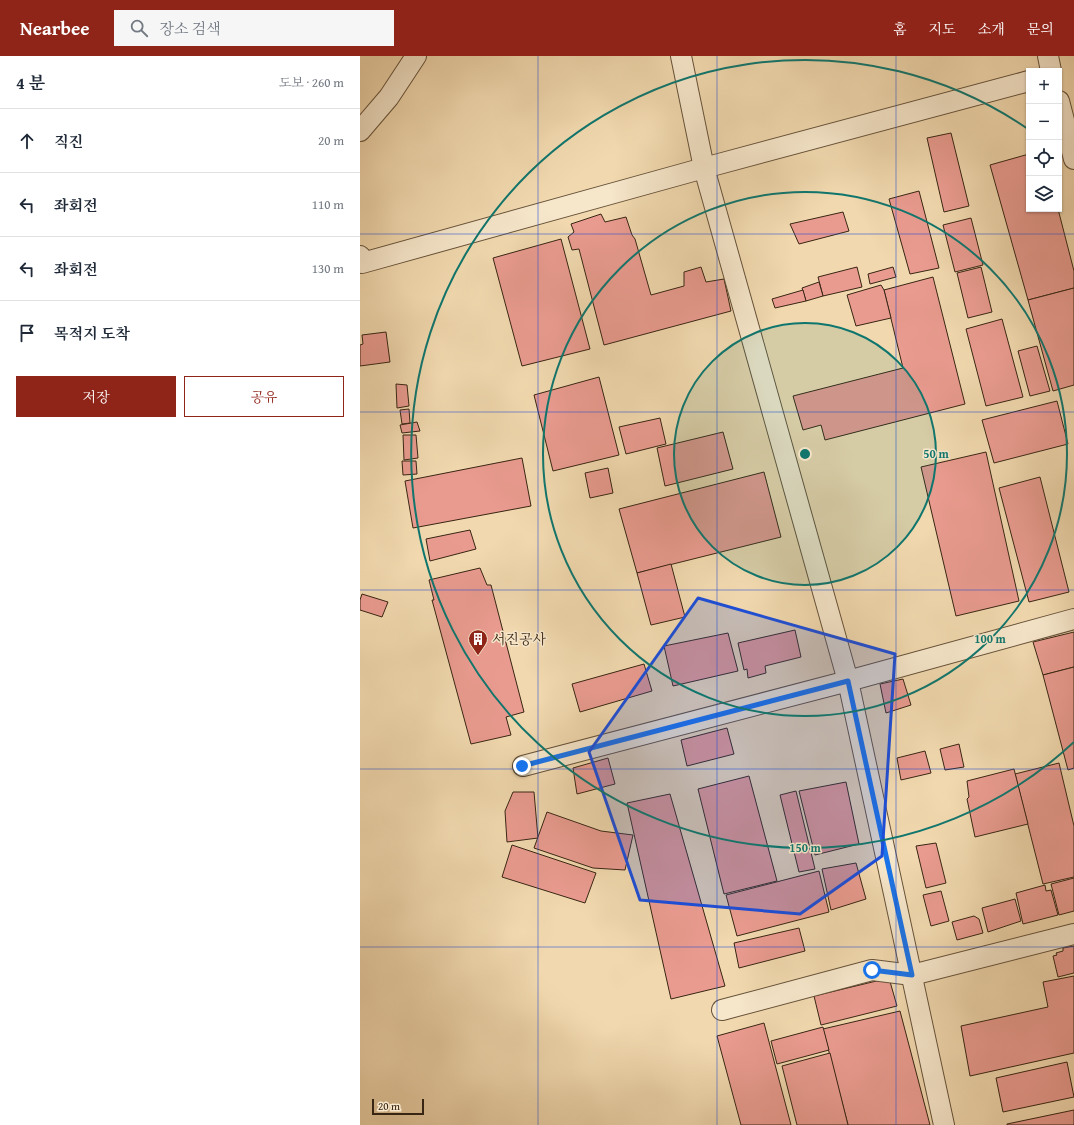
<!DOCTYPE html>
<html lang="ko">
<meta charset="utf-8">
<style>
:root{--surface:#fff;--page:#f6f6f7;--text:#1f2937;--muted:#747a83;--line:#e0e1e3;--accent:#8f2418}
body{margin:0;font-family:"Gentium Book Plus","Noto Serif KR",serif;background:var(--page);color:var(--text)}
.controls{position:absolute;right:12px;top:12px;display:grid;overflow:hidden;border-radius:0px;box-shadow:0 1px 3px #0004}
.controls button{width:36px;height:36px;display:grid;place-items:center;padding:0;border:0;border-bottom:1px solid var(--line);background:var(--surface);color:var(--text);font:20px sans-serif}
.scale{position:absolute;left:12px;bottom:10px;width:52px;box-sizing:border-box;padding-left:4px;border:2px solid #382514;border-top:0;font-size:11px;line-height:14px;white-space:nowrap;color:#382514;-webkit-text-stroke:3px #f6e6ca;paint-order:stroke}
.stop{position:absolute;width:12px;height:12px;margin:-9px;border:3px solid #1a73e8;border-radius:50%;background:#fff}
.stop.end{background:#1a73e8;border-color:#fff;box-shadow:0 1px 4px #0008}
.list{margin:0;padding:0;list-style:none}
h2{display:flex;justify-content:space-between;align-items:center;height:52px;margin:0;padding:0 16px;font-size:17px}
h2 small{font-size:13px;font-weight:400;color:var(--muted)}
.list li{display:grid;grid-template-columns:26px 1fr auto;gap:12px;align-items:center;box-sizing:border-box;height:64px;padding:0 16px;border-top:1px solid var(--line)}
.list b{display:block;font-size:15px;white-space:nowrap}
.list em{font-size:13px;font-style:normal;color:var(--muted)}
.actions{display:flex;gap:8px;padding:12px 16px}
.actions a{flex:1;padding:9px 0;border:1px solid var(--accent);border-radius:0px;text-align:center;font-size:14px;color:var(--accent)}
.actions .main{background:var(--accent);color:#fff}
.icon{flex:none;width:22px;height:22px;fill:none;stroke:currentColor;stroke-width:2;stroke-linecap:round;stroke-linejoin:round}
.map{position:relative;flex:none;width:714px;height:1069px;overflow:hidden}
header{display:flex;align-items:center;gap:24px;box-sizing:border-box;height:56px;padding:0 20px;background:var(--accent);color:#fff}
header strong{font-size:19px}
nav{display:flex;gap:22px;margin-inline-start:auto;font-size:14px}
.search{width:280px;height:36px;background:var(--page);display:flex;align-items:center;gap:10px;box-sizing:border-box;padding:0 14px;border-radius:0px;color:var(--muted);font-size:15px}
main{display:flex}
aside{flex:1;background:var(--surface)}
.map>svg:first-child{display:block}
.building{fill:#e99b8f;stroke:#382514}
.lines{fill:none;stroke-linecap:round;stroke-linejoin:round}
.minor-casing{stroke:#66523a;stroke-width:22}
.minor{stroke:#f6e6ca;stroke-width:20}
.route{stroke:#1a73e8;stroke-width:5}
.marked{fill:#1d4ed8;fill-opacity:0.2;stroke:#1d4ed8;stroke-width:3;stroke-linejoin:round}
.grid{fill:none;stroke:#1d4ed8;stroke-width:1;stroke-opacity:0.55}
.ring{fill:none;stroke:#0f766e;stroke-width:2}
.labels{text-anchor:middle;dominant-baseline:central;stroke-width:3;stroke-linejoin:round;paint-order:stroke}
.poi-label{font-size:14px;fill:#382514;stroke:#f6e6ca;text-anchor:start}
.centre{fill:#0f766e;stroke:#f6e6ca;stroke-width:2}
.ring-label{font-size:12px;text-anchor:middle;font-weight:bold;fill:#0f766e;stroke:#f6e6ca;stroke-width:3;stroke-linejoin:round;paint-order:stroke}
</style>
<header>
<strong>Nearbee</strong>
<div class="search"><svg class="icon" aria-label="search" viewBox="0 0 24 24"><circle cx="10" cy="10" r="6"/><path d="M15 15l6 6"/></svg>장소 검색</div>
<nav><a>홈</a><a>지도</a><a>소개</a><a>문의</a></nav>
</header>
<main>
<aside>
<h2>4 분<small>도보 · 260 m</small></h2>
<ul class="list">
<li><svg class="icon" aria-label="ahead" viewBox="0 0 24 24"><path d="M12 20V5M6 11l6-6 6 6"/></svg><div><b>직진</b></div><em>20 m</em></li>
<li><svg class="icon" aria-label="left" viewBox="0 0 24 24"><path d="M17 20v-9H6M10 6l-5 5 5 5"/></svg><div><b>좌회전</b></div><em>110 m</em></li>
<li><svg class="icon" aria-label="left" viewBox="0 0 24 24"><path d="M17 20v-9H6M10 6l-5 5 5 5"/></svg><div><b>좌회전</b></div><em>130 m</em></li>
<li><svg class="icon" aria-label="arrive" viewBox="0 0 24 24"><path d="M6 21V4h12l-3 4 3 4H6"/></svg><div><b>목적지 도착</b></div></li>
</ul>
<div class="actions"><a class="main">저장</a><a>공유</a></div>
</aside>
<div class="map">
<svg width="714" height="1069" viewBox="0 0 714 1069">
<rect width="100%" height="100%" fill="#f1d8ae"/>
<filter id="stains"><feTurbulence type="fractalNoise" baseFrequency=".005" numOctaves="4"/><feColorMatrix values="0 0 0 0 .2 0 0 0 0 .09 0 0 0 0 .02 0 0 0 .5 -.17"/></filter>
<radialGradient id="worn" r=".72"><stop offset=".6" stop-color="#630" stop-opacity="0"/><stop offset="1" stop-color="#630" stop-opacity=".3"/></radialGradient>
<g class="building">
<path d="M591,77L609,150L584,156L567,82Z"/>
<path d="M669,98V153H698L714,215V232L668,244L630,109Z"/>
<path d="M559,135L579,212L550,218L529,143Z"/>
<path d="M483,156L489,175L439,188L430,168Z"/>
<path d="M241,158L245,166L266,161L272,179L275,183L291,239L324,230V216L341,211L346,226L364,223L371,255L244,289L219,193L212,194L208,181L214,176L211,168Z"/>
<path d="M611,162L623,209L595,216L583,169Z"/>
<path d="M201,183L230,293L162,310L133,202Z"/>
<path d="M497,211L502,231L463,240L458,221Z"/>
<path d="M533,211L536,221L510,228L508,218Z"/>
<path d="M621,211L632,256L608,262L597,217Z"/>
<path d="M573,221L605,348L465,384L461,369L443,374L433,340L543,312L524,234Z"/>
<path d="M459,226L463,240L446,245L442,232Z"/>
<path d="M521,229L524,234L531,262L496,270L487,239Z"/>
<path d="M714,232V329L693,335L668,244Z"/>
<path d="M443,234L446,245L415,252L412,243Z"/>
<path d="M642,263L663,341L626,350L606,273Z"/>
<path d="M26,276L30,306L0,310V289L3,288L2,279Z"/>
<path d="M677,290L690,335L670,340L658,295Z"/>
<path d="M239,321L259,399L193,415L174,339Z"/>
<path d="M36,328L47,329L49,350L37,352Z"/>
<path d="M697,345L708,388L634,407L622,364Z"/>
<path d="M49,353L50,367L42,368L40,354Z"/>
<path d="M300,362L306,388L266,398L259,371Z"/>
<path d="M57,366L60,375L42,377L40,369Z"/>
<path d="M363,376L373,413L305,430L297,392Z"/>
<path d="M43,379H56L58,402L44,404Z"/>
<path d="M626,396L659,545L596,560L561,411Z"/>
<path d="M162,402L171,450L53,472L45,425Z"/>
<path d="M42,405H56L57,418L43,419Z"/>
<path d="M248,412L253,437L230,442L225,417Z"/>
<path d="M404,416L421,481L277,517L259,453Z"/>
<path d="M680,421L709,536L669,546L639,432Z"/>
<path d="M110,474L116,493L70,505L66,483Z"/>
<path d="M311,508L325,561L291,569L277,517Z"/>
<path d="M120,512L127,529H131L164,656L146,661L151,679L111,688L72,544H74L69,524Z"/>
<path d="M2,538L28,546L22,561L0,554V544Z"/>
<path d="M435,574L441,601L405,610L406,617L388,622L387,613L384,614L378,587Z"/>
<path d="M714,576V611L683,619L673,586Z"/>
<path d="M368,577L378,615L313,630L304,590Z"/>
<path d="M284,608L292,635L220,656L212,628Z"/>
<path d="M714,611V712L708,714L683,619Z"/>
<path d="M543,623L551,649L526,657L520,628Z"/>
<path d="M367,672L374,698L327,710L321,684Z"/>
<path d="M599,688L604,711L585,714L580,693Z"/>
<path d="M565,695L571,717L541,724L537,702Z"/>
<path d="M248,702L255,728L217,738L213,712Z"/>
<path d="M699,707L714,770V821L683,828L655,718Z"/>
<path d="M654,713L668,768L615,781L607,743L609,741L607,725Z"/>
<path d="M389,720L417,825L364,838L338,733Z"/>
<path d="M486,726L499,788L455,799L439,735Z"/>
<path d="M436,735L455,813L439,816L420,739Z"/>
<path d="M153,736H174L178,782L147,786L145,755Z"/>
<path d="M310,738L365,930L311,943L267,747Z"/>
<path d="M187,756L241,775L273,779L265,814L233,812L174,792Z"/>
<path d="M576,787L586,827L566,832L556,790Z"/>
<path d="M152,789L236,817L225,847L142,821Z"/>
<path d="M496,807L506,843L471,854L462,813Z"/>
<path d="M459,815L469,856L377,880L366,839Z"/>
<path d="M714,822V855L699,859L691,828Z"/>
<path d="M685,829L686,835L691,834L698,859L663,868L656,837Z"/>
<path d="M581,835L589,865L571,870L563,839Z"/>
<path d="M655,843L661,865L628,876L622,852Z"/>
<path d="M614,860L619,863L623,877L597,884L592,866Z"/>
<path d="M439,872L445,895L379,912L374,887Z"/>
<path d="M714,890V917L698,921L693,900L697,899L696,897L703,895V892Z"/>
<path d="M714,920V997L610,1020L601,970L688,951L683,926Z"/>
<path d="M529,922L537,950L461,969L454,940Z"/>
<path d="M540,955L570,1069H488L463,973Z"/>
<path d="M404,967L431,1069H381L357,980Z"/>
<path d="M463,971L469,994L417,1008L411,985Z"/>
<path d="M470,997L488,1069H437L422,1010Z"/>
<path d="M707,1006L714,1041L643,1056L636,1022Z"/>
<path d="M714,1054V1069H647V1068Z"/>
</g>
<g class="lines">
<defs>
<g id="minor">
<path d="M321,0L344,112L488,625L584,1069"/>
<path d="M688,0L691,15"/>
<path d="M699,45L714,103"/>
<path d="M0,75L29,41L56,0"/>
<path d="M0,200L2,207L344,112L669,25"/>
<path d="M163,710L488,625L714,563"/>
<path d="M362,954L512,914L552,919L714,878"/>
</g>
</defs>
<use href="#minor" class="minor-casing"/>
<use href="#minor" class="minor"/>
</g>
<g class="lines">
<path class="route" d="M162,710L488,625L552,919L512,914"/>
</g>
<path class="marked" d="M338,542L535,598L522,800L440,858L280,844L229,696Z"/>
<path class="grid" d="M178,0V1069M357,0V1069M536,0V1069M0,178H714M0,356H714M0,534H714M0,713H714M0,891H714"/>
<circle cx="445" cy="398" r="131" fill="#0f766e" fill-opacity=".12"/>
<g class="ring">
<circle cx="445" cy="398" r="131"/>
<circle cx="445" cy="398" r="262"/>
<path d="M714 686A394 394 0 1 1 668 73"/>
</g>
<defs>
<symbol id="building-pin" viewBox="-11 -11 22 30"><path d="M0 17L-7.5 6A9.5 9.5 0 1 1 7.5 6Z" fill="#8f2418" stroke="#f6e6ca"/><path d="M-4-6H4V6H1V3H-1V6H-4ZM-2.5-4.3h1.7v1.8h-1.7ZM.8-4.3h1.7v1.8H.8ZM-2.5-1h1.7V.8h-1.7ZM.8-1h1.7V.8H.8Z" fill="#fff"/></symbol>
</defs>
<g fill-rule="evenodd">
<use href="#building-pin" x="107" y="572" width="22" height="30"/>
</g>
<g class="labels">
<g class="poi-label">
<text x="132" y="583">서진공사</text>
</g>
</g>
<circle cx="445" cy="398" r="6" class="centre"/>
<g class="ring-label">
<text x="576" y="402">50 m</text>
<text x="630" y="587">100 m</text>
<text x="445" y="796">150 m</text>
</g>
<rect width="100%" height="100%" filter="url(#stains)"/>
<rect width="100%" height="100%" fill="url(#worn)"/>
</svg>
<div class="controls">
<button>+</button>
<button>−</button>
<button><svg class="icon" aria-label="locate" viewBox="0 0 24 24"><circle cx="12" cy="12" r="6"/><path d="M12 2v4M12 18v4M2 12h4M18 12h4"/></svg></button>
<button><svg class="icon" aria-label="layers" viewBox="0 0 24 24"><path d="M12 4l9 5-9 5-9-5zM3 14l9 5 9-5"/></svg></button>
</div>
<div class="scale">20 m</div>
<div class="stop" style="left:512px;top:914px"></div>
<div class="stop end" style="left:162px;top:710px"></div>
</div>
</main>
